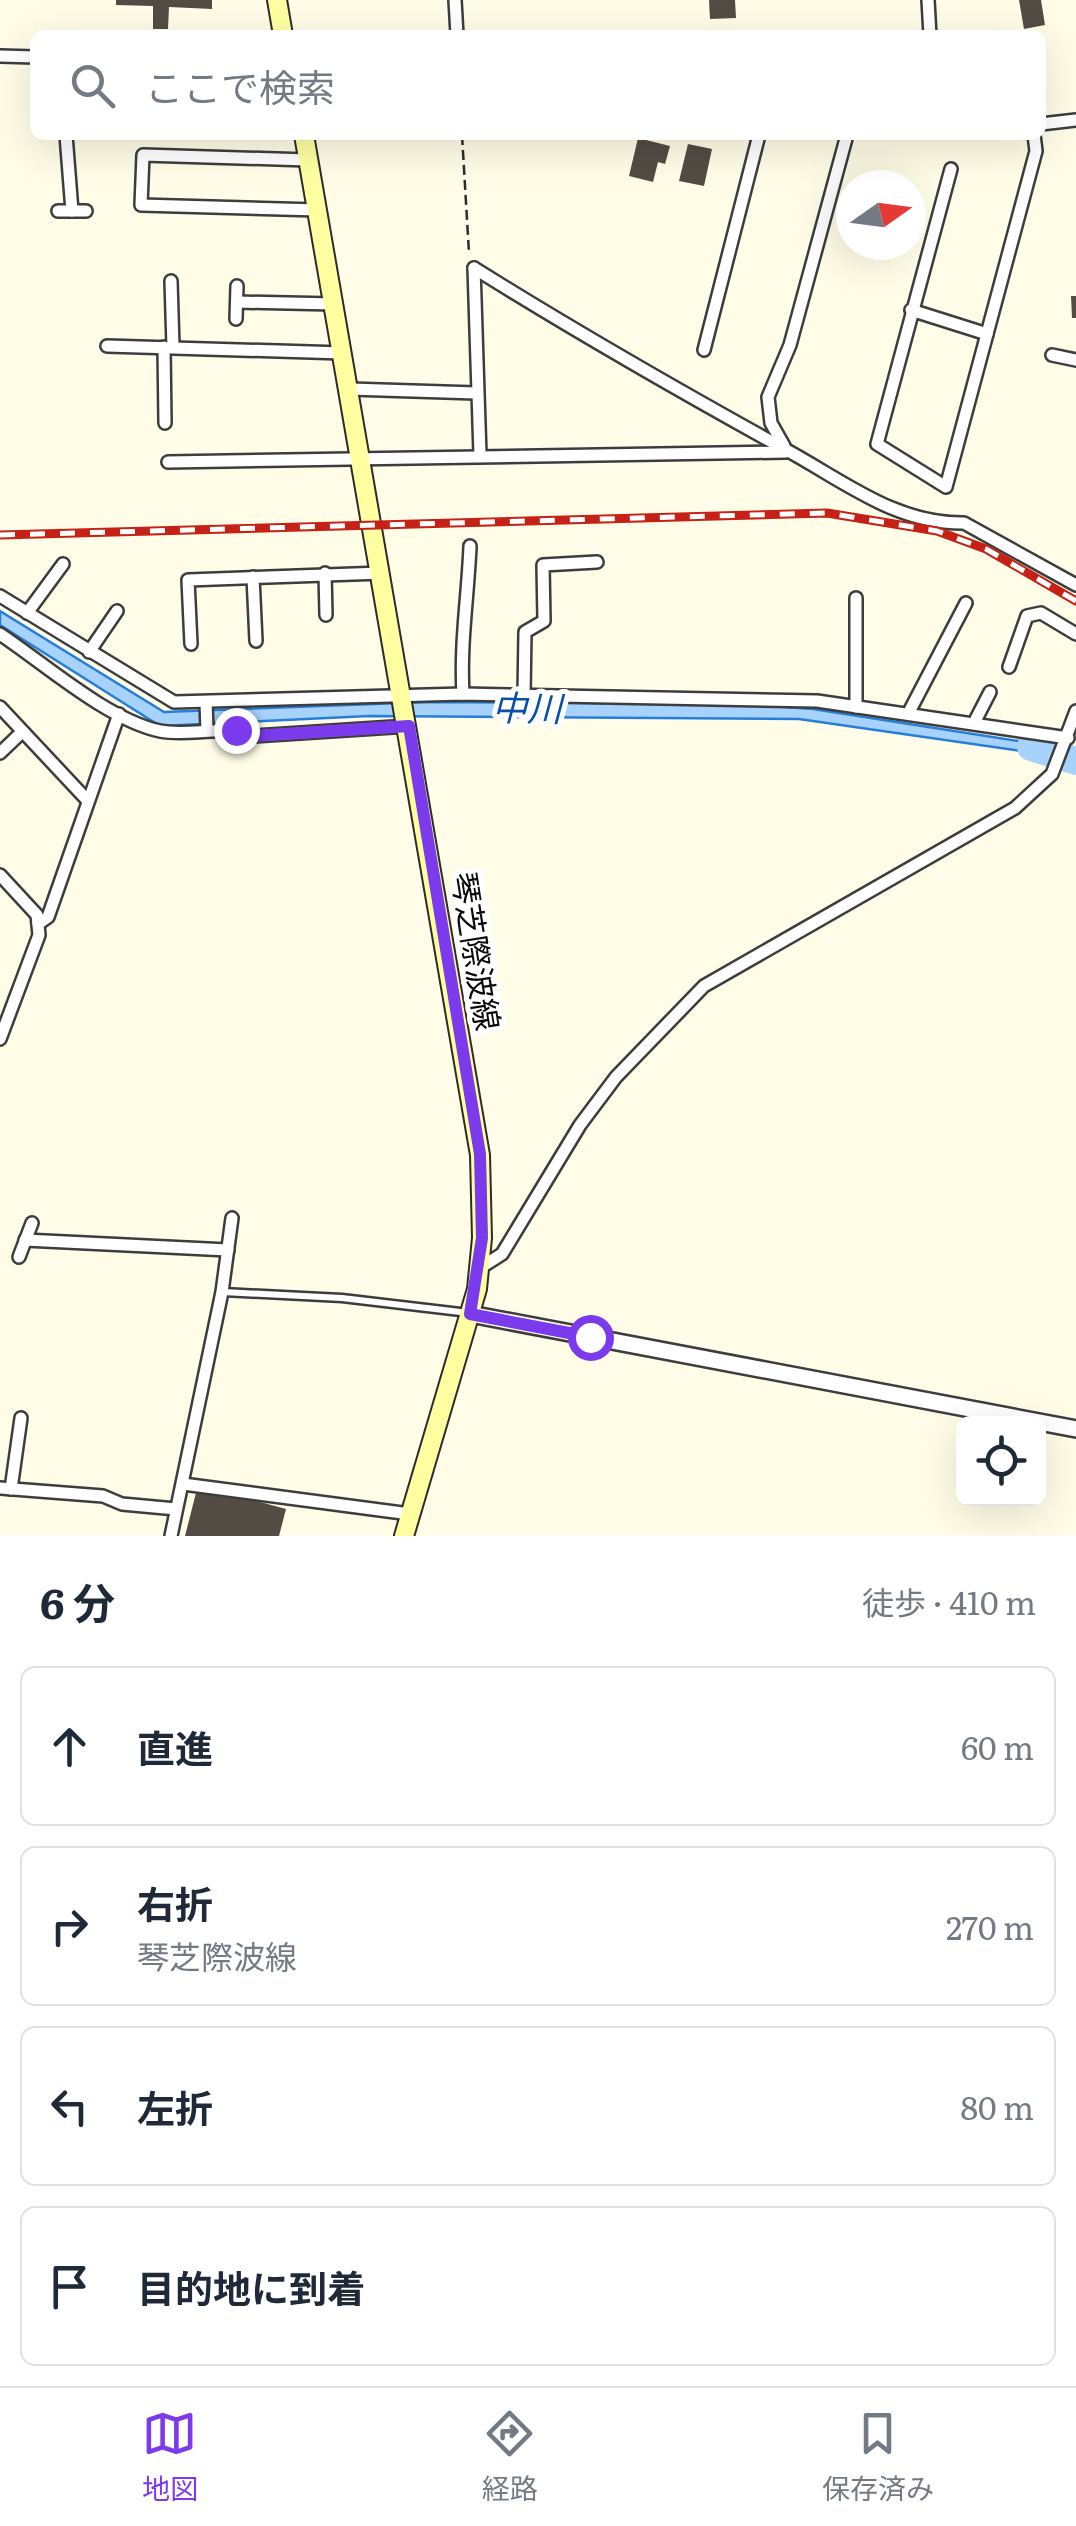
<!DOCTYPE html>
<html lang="ja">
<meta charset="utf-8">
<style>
:root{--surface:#fff;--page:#f2f2f3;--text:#1f2937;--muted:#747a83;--line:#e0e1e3;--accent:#7c3aed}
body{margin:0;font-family:Literata,"Noto Sans JP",serif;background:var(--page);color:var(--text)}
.controls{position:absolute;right:30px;bottom:30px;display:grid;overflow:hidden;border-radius:15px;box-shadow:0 10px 40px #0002}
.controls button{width:90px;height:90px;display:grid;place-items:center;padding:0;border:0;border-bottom:2px solid var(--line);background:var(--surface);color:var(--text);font:50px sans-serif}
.compass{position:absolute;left:836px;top:170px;width:90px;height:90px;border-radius:50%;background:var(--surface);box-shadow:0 10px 40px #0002;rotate:76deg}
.stop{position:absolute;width:30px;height:30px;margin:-22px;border:8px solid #7c3aed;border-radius:50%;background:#fff}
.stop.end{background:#7c3aed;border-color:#fff;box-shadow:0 2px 10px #0008}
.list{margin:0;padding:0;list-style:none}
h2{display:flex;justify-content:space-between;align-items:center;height:130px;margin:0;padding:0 40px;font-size:42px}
h2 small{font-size:32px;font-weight:400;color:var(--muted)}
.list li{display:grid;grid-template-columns:65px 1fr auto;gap:30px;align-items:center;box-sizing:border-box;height:160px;margin:0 20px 20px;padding:0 20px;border:2px solid var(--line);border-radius:15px}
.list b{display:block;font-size:38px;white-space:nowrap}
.list p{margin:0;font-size:32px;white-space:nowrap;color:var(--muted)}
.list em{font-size:32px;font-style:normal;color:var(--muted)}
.icon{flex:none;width:55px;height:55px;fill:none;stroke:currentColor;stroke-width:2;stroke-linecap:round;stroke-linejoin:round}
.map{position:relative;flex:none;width:1076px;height:1536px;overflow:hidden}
.search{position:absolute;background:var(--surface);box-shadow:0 10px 40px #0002;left:30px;right:30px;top:30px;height:110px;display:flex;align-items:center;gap:25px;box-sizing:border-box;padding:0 35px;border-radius:15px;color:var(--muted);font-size:38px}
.sheet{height:850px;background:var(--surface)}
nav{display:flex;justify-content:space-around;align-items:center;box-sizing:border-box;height:140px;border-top:2px solid var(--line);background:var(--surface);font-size:28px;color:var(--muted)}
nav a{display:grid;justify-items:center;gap:5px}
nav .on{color:var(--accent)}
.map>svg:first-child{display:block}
.water{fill:#a6d2fc;stroke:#267eda;stroke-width:2.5}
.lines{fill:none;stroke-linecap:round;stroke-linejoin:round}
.river{stroke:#a6d2fc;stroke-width:28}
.building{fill:#534c45}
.service-casing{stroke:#3d3d3d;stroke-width:11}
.minor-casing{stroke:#3d3d3d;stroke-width:16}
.tertiary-casing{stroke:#3d3d3d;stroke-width:20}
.secondary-casing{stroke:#2c2c2c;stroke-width:22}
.path{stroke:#2c2c2c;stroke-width:2.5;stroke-dasharray:10 5;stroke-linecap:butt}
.service{stroke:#fff;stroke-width:6}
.minor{stroke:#fff;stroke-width:11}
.tertiary{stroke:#fff;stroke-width:15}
.secondary{stroke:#ffffa2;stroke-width:18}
.rail-casing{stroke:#c52116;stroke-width:9}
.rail{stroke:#fff;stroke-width:5;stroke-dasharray:15;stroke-linecap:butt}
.route{stroke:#7c3aed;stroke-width:12}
.labels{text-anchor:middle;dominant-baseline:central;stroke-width:10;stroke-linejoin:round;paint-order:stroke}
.street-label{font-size:32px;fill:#0a0a0a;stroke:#fff}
.water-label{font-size:35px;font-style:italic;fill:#0950a5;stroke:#fff}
</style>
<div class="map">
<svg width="1076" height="1536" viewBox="0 0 1076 1536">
<rect width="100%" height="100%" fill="#fffde7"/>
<path class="water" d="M0,611L164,712L428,702L740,704L813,709L1057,747V756L799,719L369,716L160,726L0,625Z"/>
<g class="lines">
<path class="river" d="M1031,747L1076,761"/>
</g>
<g class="building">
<path d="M116,0H212V9L169,7L168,29H153V6L116,5Z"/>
<path d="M709,0H735L736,18L710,19Z"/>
<path d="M1019,0H1041L1045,25L1024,29Z"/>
<path d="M638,138L670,146L665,164L658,162L653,182L629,176Z"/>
<path d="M688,144L712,149L704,186L679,181Z"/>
<path d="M1071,296H1076V318H1072Z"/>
<path d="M198,1485L286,1509L279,1536H185Z"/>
</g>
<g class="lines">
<defs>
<path id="service" d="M223,1292L342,1298L469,1313"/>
<g id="minor">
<path d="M455,0L457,35"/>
<path d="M928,0L930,35"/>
<path d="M0,56L35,57"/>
<path d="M1041,124L1076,120"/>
<path d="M66,135L72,211"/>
<path d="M308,160L143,155L141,205L318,210"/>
<path d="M951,169L877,444L946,487L1036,151L1034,135"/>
<path d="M58,211H86"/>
<path d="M474,268C578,333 683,393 790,452C846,483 897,524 964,523L1076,585"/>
<path d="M474,268L480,455"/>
<path d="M171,281L173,347"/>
<path d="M237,302L334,304"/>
<path d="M911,310L987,334"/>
<path d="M236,319L237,286"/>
<path d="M107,346L343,353"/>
<path d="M164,347L165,423"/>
<path d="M704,350L759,135"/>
<path d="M1052,355L1076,360"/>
<path d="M350,389L476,393"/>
<path d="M784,446L771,423L768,397L790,345L847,135"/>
<path d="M168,462L786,452"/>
<path d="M325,573L326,615"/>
<path d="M253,577L256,641"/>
<path d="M0,596L174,702L463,694L817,701L1068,738"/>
<path d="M27,613L63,564"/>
<path d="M0,634C45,664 108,720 160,731C191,737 222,724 253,736L409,726"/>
<path d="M191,644L188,580L382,573"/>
<path d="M89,652L117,611"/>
<path d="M1009,667L1027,616L1041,613L1076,634"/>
<path d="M463,694C460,643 468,596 470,546"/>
<path d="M524,695L525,632L544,621L543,565L597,562"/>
<path d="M206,702L207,731"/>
<path d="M0,707L88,801"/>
<path d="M856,707V598"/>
<path d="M908,714L966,603"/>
<path d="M974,723L990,692"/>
<path d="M0,753L22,732"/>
<path d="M0,875L37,915L39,935L0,1039"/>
<path d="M38,924L48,917L119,714"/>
<path d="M25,1240L228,1250"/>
<path d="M19,1257L32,1223"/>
<path d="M480,1268L502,1254L580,1125L616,1077L704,986L1015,808L1052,774L1076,711"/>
<path d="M183,1484L410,1514"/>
<path d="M0,1488L103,1496L122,1504L176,1509"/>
<path d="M11,1489L21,1418"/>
<path d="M171,1536L222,1292L232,1218"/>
</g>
<path id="tertiary" d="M470,1314L1076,1429"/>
<g id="secondary">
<path d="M277,0L283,35"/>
<path d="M304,135L480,1155L482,1238L477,1289L404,1536"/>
</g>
</defs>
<use href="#service" class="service-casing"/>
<use href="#minor" class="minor-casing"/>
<use href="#tertiary" class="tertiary-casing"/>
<use href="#secondary" class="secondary-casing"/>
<path class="path" d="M462,135L469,253"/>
<use href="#service" class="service"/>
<use href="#minor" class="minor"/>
<use href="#tertiary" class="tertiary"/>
<use href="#secondary" class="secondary"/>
<defs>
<path id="rail" d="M0,535L827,513L937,531L986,549L1076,601"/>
</defs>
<use href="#rail" class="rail-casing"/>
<use href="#rail" class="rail"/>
</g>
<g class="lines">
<path class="route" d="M236,730L253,736L409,726L480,1154L482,1238L470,1314L590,1337"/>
</g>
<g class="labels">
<g class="street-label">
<text transform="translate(478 951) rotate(81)">琴芝際波線</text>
</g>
<g class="water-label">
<text transform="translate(527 706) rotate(1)">中川</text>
</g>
</g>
</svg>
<div class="controls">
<button><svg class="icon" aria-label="locate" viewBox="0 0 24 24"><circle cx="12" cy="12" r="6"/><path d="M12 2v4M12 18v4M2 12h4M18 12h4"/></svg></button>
</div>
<svg class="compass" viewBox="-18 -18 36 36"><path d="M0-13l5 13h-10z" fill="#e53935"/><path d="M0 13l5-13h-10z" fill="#747a83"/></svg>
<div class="stop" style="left:590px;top:1337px"></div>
<div class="stop end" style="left:236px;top:730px"></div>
<div class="search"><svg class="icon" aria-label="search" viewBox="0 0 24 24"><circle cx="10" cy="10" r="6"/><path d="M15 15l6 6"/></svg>ここで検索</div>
</div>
<section class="sheet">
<h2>6 分<small>徒歩 · 410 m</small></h2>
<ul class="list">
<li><svg class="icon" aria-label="ahead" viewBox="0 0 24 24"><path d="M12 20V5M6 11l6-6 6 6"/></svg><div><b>直進</b></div><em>60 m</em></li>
<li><svg class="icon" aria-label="right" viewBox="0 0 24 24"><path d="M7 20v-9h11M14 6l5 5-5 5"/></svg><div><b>右折</b><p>琴芝際波線</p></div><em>270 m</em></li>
<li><svg class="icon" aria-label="left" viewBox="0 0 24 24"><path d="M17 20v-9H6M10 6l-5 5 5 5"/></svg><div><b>左折</b></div><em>80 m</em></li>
<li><svg class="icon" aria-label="arrive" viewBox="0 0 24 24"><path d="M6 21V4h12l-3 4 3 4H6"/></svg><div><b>目的地に到着</b></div></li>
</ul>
</section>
<nav>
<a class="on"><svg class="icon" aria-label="map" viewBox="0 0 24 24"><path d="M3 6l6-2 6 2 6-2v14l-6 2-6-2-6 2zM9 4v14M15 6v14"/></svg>地図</a>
<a><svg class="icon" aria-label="directions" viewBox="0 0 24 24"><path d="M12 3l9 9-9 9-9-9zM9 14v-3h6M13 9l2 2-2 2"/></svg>経路</a>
<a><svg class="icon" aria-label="saved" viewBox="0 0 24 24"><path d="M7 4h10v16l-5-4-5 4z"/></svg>保存済み</a>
</nav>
